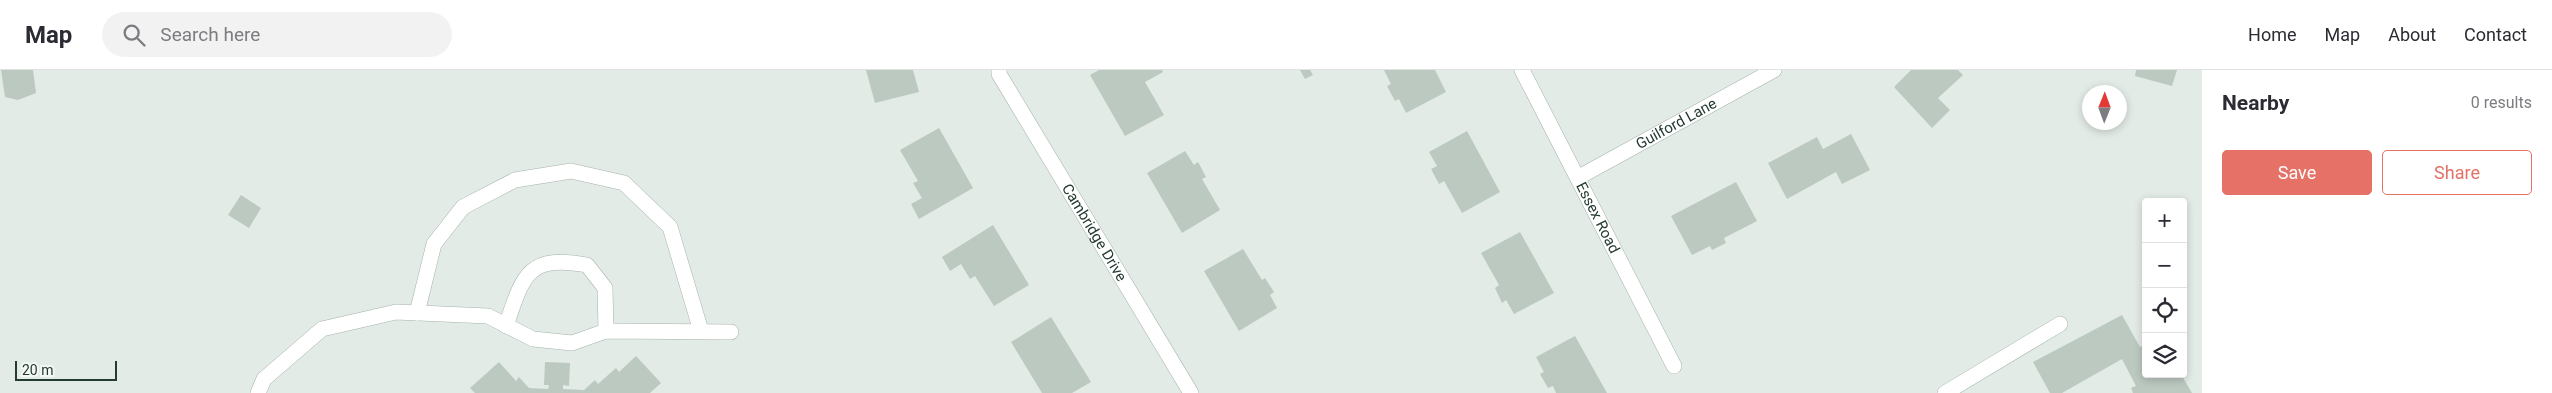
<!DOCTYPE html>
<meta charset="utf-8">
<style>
:root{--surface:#fff;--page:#f2f2f3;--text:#2b2b33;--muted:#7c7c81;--line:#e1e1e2;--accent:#e57167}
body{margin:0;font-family:Roboto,sans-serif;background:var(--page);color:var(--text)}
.controls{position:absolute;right:15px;bottom:15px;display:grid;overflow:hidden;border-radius:5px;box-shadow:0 2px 8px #0003}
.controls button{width:45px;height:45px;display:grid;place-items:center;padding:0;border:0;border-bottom:1px solid var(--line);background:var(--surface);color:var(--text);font:25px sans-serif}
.compass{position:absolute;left:2082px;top:15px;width:45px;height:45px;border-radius:50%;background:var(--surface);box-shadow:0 2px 8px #0003;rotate:1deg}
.scale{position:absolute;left:15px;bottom:12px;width:102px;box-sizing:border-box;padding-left:5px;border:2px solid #243b31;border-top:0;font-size:14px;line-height:18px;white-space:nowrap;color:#243b31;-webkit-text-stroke:4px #f3f8f5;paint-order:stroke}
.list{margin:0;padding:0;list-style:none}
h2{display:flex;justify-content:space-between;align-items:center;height:65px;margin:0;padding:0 20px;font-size:21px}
h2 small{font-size:16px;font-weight:400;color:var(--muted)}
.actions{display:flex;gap:10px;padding:15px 20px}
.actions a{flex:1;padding:11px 0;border:1px solid var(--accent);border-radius:5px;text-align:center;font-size:18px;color:var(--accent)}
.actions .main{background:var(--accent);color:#fff}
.icon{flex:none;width:28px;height:28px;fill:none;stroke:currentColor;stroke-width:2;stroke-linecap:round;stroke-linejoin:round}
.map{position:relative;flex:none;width:2202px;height:323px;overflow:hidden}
header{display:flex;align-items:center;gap:30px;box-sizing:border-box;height:70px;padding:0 25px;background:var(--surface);border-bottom:1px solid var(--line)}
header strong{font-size:24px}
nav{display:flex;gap:28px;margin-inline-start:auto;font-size:18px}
.search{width:350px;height:45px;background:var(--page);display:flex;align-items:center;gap:12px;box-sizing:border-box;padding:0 18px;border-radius:28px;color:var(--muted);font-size:19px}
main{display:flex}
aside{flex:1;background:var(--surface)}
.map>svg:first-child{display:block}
.building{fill:#bbc9c1}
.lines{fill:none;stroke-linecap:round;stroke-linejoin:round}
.service-casing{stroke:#a6b3ac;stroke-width:16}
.minor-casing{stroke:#a6b3ac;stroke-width:16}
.service{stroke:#fff;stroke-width:15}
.minor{stroke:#fff;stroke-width:15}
.labels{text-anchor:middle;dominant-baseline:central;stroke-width:5;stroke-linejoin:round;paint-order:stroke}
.street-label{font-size:15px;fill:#243b31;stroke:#f3f8f5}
</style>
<header>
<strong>Map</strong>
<div class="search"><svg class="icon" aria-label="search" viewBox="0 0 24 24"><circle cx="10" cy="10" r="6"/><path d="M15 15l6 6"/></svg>Search here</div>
<nav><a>Home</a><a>Map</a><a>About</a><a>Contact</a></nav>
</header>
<main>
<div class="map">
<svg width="2202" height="323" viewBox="0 0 2202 323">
<rect width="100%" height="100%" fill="#e3ebe6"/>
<g class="building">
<path d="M1,0H33L36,23L18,30L5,27Z"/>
<path d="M866,0H913L919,22L875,33Z"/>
<path d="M1099,0H1162L1163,2L1145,12L1164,45L1125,66L1090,5Z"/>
<path d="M1300,0H1310L1313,5L1305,9Z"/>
<path d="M1384,0H1435L1446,22L1406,43L1399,29L1395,31L1387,16L1391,14Z"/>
<path d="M1911,0H1958L1963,5L1938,28L1950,40L1932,58L1894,17Z"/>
<path d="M2136,0H2177L2172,16L2135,6Z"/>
<path d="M939,58L973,118L919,149L911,134L922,128L913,113L918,111L900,80Z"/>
<path d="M1467,61L1500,122L1462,143L1444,111L1439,114L1431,99L1437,96L1429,82Z"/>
<path d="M1851,64L1870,100L1842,114L1836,102L1787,129L1768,93L1817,67L1823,79Z"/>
<path d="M1185,81L1194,95L1198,92L1206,107L1202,109L1220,140L1182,163L1147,103Z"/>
<path d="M1736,112L1757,151L1724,168L1726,173L1712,180L1710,176L1692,185L1671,146Z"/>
<path d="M241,125L261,138L249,158L228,145Z"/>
<path d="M993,155L1029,215L994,236L975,206L970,209L961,194L950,201L942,187Z"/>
<path d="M1520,162L1554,223L1514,244L1506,230L1502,233L1495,218L1499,215L1481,183Z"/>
<path d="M1243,179L1262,210L1265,208L1274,222L1270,225L1277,238L1239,261L1204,201Z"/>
<path d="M2122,245L2140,277L2146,274V304H2181L2192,323H2133L2131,318L2136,316L2122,289L2062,323H2050L2033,292Z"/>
<path d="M1051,247L1091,312L1072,323H1042L1011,272Z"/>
<path d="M1575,266L1607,323H1556L1553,316L1548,318L1540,304L1544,302L1536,287Z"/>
<path d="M636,286L661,313L650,323H475L470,318L499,292L516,311L519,307L529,318L548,319L549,315H544L545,292L570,293L569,316L563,315V319L584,320L595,310L598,314L616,298L619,302Z"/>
</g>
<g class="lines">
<defs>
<g id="service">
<path d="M417,243L434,174L463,137L515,110L571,101L624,113L670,157L701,261"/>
<path d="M506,256C523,205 528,184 587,195L605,218L606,261"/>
<path d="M258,323L264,309L322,259L396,242L488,246L533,269L572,273L606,261L731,262"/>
<path d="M1945,323L2060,254"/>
</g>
<g id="minor">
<path id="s1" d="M999,0V4L1191,323"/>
<path id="s2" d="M1522,0L1674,296"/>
<path id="s3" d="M1579,107L1774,0"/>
</g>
</defs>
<use href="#service" class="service-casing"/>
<use href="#minor" class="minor-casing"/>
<use href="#service" class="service"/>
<use href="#minor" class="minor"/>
</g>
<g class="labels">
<g class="street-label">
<text stroke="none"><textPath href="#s3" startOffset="111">Guilford Lane</textPath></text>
<text stroke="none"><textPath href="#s2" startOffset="166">Essex Road</textPath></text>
<text stroke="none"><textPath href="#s1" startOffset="189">Cambridge Drive</textPath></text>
</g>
</g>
</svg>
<div class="controls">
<button>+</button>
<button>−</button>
<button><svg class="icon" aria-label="locate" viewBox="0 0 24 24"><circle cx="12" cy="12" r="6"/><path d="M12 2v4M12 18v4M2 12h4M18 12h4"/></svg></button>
<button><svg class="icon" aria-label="layers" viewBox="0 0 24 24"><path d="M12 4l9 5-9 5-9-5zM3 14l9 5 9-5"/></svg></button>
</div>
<svg class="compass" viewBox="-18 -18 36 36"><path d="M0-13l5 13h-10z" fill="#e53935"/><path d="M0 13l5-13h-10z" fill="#7c7c81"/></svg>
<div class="scale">20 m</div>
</div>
<aside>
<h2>Nearby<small>0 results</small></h2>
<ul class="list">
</ul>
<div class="actions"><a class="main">Save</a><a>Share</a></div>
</aside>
</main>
